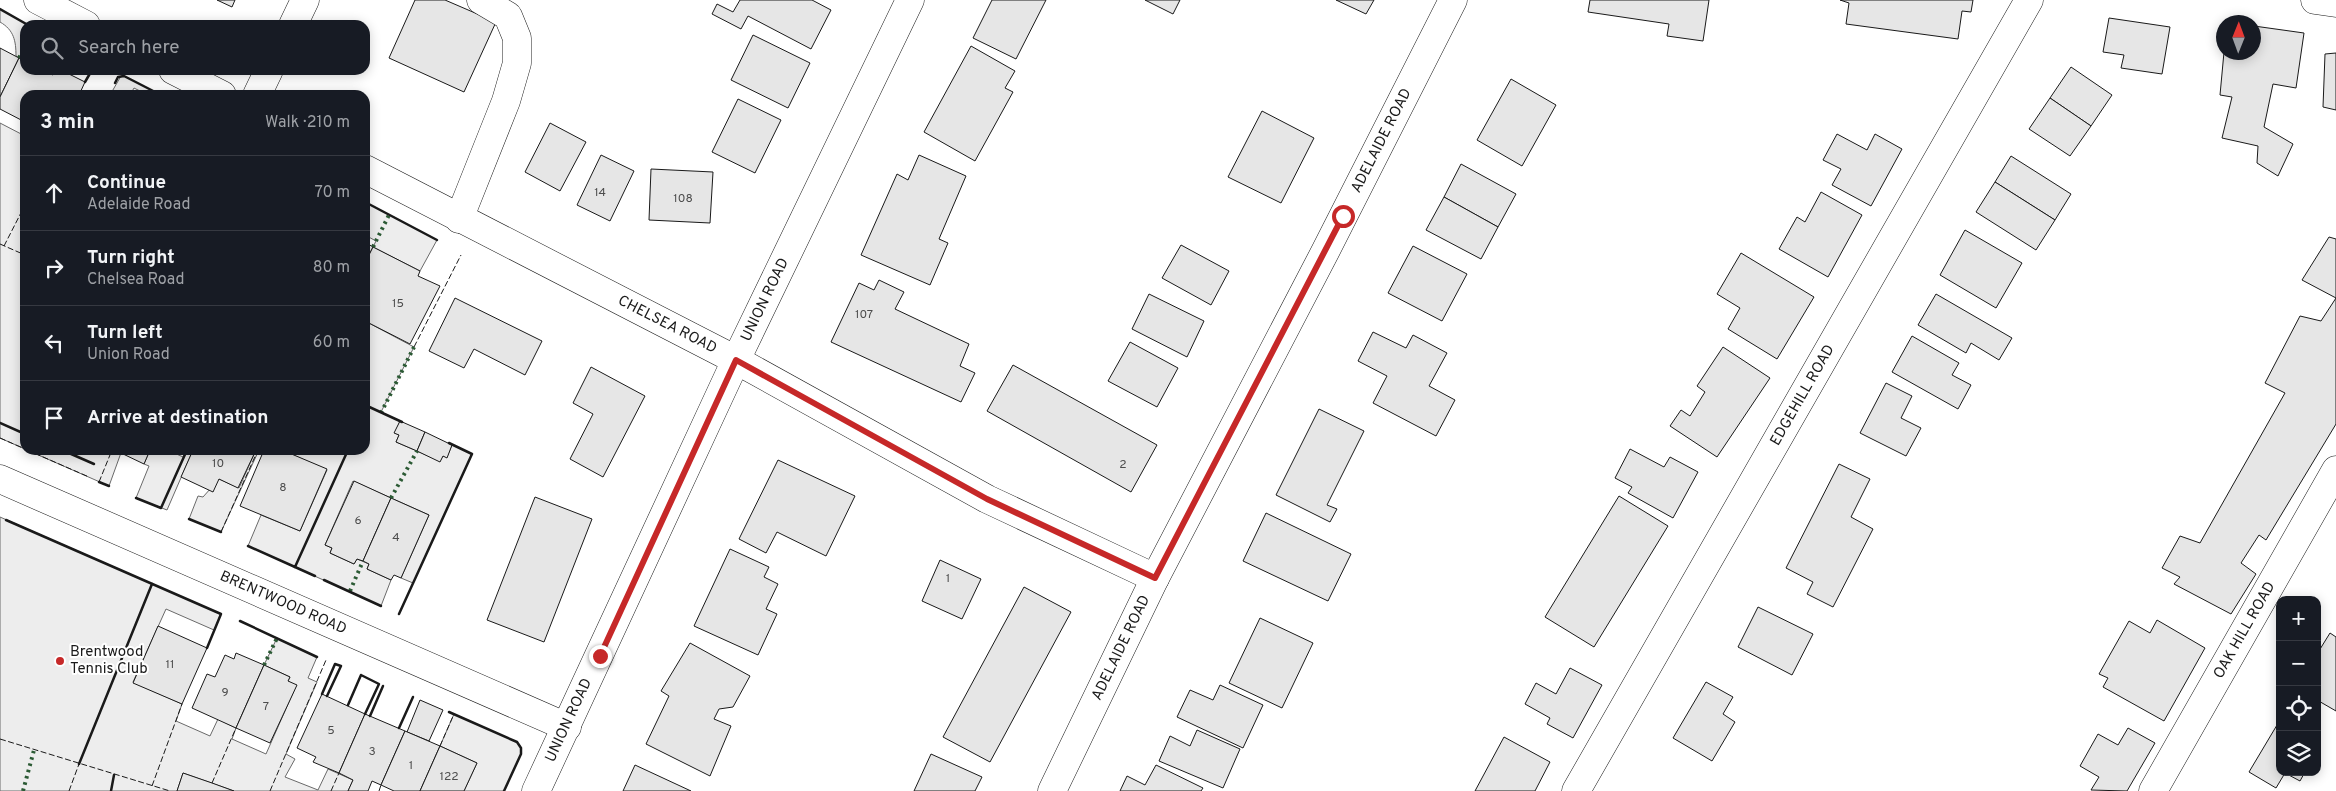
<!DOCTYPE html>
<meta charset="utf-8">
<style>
:root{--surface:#171b24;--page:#242831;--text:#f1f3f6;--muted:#9ea1a6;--line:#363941}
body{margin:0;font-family:Overpass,sans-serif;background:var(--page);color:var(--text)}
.controls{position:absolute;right:15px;bottom:15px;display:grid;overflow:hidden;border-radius:10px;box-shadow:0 2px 12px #0003}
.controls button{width:45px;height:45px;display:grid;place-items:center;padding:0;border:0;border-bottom:1px solid var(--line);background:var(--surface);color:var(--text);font:25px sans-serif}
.compass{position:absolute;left:2216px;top:15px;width:45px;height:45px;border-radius:50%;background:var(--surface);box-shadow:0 2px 12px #0003;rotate:1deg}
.stop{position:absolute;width:15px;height:15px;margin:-11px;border:4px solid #c62828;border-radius:50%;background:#fff}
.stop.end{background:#c62828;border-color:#fff;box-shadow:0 1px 5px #0008}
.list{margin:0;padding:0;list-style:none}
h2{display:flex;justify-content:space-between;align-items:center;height:65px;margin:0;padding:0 20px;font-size:21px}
h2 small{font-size:16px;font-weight:400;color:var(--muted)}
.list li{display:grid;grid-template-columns:32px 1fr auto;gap:15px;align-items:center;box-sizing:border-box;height:75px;padding:0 20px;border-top:1px solid var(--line)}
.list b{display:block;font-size:19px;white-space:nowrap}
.list p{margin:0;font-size:16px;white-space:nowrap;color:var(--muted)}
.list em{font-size:16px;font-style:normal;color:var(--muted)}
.icon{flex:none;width:28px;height:28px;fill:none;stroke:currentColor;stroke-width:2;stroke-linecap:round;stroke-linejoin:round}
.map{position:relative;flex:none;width:2336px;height:791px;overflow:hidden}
.search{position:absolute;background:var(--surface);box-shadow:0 2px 12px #0003;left:20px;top:20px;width:350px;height:55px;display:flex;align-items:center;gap:12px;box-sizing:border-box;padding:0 18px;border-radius:15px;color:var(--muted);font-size:19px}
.panel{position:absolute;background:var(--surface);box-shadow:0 2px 12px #0003;left:20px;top:90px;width:350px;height:365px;border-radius:15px}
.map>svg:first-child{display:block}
.green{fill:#ededed;stroke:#6a6a6a}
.building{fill:#e6e6e6;stroke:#1a1a1a}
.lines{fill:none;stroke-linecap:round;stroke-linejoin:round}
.minor-casing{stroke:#1a1a1a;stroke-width:29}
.minor{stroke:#fff;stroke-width:28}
.hedge{stroke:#2b5a34;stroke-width:4;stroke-dasharray:2.5 4;stroke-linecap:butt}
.fence{stroke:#1a1a1a;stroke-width:1;stroke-dasharray:6 2.5;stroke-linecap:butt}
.wall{stroke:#1a1a1a;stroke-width:2.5}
.route{stroke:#c62828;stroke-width:6}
.poi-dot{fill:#c62828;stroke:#fff;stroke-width:2}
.labels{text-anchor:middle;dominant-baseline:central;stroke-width:4;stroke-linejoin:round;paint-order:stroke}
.number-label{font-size:12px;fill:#4d4d4d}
.street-label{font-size:15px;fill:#1a1a1a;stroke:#fff}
.poi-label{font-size:15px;fill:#1a1a1a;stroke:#fff;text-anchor:start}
</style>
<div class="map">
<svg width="2336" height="791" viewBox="0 0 2336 791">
<rect width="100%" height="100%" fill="#fff"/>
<g class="green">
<path d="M0,9L28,25H25V47L19,58L16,56C16,41 14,30 0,22Z"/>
<path d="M121,76H124L161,95H148L134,88L130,95H110Z"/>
<path d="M0,123L25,136V449L0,438Z"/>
<path d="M365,202L437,240L420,271L373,247L376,241L365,235Z"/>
<path d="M365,321L414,347L381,412L400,421L395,433L399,435L396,442L440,461L443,456L447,457L452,445L472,454L413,583L401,578L429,515L353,481L325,545L332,548L330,553L354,564L357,559L369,564L367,569L391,580L381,606L248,546L261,515L300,531L327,470L282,450H365Z"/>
<path d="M27,450H122L109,486Z"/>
<path d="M150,450H168L183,457L187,450H193L167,510L136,498L149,466L144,464Z"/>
<path d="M256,450H259L221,532L189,519L198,496L203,497L219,479L239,488Z"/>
<path d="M0,517L221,614L214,630L166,609L133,682L182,704L176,721L210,736L218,719L236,728L232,739L266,754L296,686L288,681L290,677L264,665L277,638L317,657L308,678L317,682L286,754L295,759L285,777L318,790L328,769L353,780L348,791H234L183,773L177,791H0Z"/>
<path d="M454,714L517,742L521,748V754L504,791H464L477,763L440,746Z"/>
</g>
<g class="building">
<path d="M217,0H235L232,7Z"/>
<path d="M415,0H445L496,22L464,92L389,58Z"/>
<path d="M740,0H812L831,10L811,49L748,16L741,29L712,14L717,4L733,12Z"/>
<path d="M992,0H1046L1016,59L973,38Z"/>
<path d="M1145,0H1180L1173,14Z"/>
<path d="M1336,0H1374L1366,14Z"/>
<path d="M1590,0H1709L1703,41L1667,36L1669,24L1588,12Z"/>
<path d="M1840,0H1973L1971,12L1962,11L1958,39L1846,24L1849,3Z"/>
<path d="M2109,18L2170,27L2162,74L2121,68L2124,55L2103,52Z"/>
<path d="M2254,26L2304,33L2296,88L2273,84L2264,127L2293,144L2278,176L2257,163L2258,146L2222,138L2232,97L2220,95L2224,52H2254Z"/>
<path d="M753,35L810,63L788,108L731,80Z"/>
<path d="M971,46L1015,71L1005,88L1013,92L975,161L924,132Z"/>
<path d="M0,48L19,58L0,97Z"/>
<path d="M2336,53V110L2323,107L2325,54Z"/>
<path d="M19,58L25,61V70H43L53,75L55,70H61L85,82L79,95H25V122L0,109V97Z"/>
<path d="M2071,67L2112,95L2091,126L2050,98Z"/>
<path d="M1511,79L1556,105L1522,166L1477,140Z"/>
<path d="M2050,98L2091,126L2070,156L2029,129Z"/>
<path d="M738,99L781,120L755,173L712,152Z"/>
<path d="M1262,111L1314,138L1281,203L1228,177Z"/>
<path d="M550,123L586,142L560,191L525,172Z"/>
<path d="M1837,134L1867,150L1875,134L1902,149L1871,206L1832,185L1841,169L1823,160Z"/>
<path d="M601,155L634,171L610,221L577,205Z"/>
<path d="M919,155L966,176L939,239L948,243L930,285L861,255L897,174L908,180Z"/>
<path d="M2011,156L2071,194L2055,220L1995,182Z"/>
<path d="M1461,164L1516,194L1498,227L1444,197Z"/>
<path d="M651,169L713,172L710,223L649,220Z"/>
<path d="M1995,182L2055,220L2036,250L1976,212Z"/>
<path d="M1821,192L1862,215L1828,277L1779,249L1797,217L1805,222Z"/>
<path d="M1444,197L1498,227L1481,259L1426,230Z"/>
<path d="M1965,230L2022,263L1996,308L1940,275Z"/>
<path d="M2329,237L2336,239V298L2302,280Z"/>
<path d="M365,242L373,247L365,263Z"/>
<path d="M1181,245L1229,271L1211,305L1162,278Z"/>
<path d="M1413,246L1467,274L1442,321L1388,293Z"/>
<path d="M373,247L420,271L418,276L440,286L410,344L365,321V263Z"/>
<path d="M1741,253L1814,297L1777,359L1728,329L1740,308L1717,294Z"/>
<path d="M879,280L904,292L895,309L969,344L960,366L975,373L961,402L831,342L859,283L874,290Z"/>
<path d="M1149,294L1204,321L1187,357L1132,329Z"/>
<path d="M1936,294L2012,338L1999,360L1971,343L1966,353L1918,325Z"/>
<path d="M455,298L542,341L525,375L474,349L464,368L429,351Z"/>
<path d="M2336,298V424L2266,540L2259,535L2241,563L2256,574L2231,614L2174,584L2180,577L2162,568L2180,536L2200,543L2285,393L2265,383L2300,316L2321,321Z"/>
<path d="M1373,332L1406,348L1413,335L1447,353L1429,386L1455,400L1436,436L1373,403L1387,376L1358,361Z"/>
<path d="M1912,336L1959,363L1952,375L1971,385L1958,409L1892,372Z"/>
<path d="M1130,342L1178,368L1157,407L1108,381Z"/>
<path d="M1723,347L1770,378L1717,457L1670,426L1681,410L1690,416L1705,392L1697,386Z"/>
<path d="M1013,365L1157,445L1131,492L987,411Z"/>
<path d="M591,367L645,396L603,477L570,459L593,414L573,403Z"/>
<path d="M1886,383L1912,396L1901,418L1921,428L1906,456L1860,433Z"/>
<path d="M1319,409L1364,431L1327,505L1337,509L1330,522L1276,495Z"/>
<path d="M400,421L425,432L417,451L396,442L399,435L394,433Z"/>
<path d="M425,432L452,445L447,458L443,456L440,462L417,451Z"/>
<path d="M1630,449L1664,467L1670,457L1698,472L1673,518L1628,493L1632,487L1615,478Z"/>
<path d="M122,450H150L144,464L121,453Z"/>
<path d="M193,450H256L238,488L219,479L213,492L181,477Z"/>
<path d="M264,450H282L327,469L300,531L240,506Z"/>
<path d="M778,460L855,496L826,556L777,532L766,553L739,539Z"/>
<path d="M1839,464L1870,479L1851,517L1873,529L1833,607L1807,594L1813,582L1786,568Z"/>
<path d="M354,481L391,498L363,561L357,559L354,564L330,553L332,548L325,545Z"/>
<path d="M1619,496L1668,526L1594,647L1545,617Z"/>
<path d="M535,497L592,519L544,642L487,620Z"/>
<path d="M391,498L429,515L401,578L394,575L391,580L367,569L369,564L363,561Z"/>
<path d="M1266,513L1351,554L1328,601L1243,561Z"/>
<path d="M730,549L769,567L764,577L778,584L766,609L777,614L758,655L694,626Z"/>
<path d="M940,560L981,579L962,619L922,601Z"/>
<path d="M1024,587L1071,612L990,762L943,737Z"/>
<path d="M1758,607L1813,634L1792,675L1738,647Z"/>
<path d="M1260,618L1313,643L1282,708L1229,683Z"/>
<path d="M2157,620L2205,648L2164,721L2103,687L2108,678L2099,674L2129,621L2150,633Z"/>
<path d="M158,626L207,648L182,704L133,683Z"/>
<path d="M2330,633L2336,637V711L2317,700V654Z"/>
<path d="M690,643L750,676L733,707L719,709L714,719L731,726L710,776L646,744L669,696L661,691Z"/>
<path d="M236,653L264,665L236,728L192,708L207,674L215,677L225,655L234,659Z"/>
<path d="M264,665L290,677L288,681L297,685L270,743L236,728Z"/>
<path d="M1570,668L1602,685L1573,738L1547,724L1550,718L1525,704L1536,683L1556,694Z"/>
<path d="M1706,682L1733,697L1723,714L1735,722L1712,761L1673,738Z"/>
<path d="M1220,685L1263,705L1243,748L1177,717L1190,690L1213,700Z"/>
<path d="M322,694L365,714L339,773L313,762L316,757L297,748Z"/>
<path d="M420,700L443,710L429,741L407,732Z"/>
<path d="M365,714L405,731L381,785L372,781L368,791H348L353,780L339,773Z"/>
<path d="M2280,720V772H2305L2300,781L2285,773L2276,788L2249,772Z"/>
<path d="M2128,728L2155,743L2127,791L2091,790L2099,777L2080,766L2098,734L2118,745Z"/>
<path d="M1197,730L1240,749L1223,788L1159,761L1170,736L1190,746Z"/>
<path d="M405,731L440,746L420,791H394L381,785Z"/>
<path d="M1504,737L1550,762L1535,791H1475Z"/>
<path d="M440,746L477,763L464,791H420Z"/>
<path d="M931,754L982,777L975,791H914Z"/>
<path d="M635,765L691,791H623Z"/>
<path d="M1156,765L1203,788L1201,791H1120L1127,776L1145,785Z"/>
<path d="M183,773L212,783L234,791H177Z"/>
</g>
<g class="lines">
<defs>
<g id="minor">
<path d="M38,0L86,25"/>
<path d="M2315,0L2336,3"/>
<path d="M293,25L305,0"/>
<path d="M173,70L222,95"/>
<path d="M257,95L269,70"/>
<path id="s1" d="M365,169L736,360L987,499L1155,578"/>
<path d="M459,219L506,101L517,63V38L508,16L481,0"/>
<path id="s2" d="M0,479L567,727"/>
<path id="s3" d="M536,791L736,360L910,0"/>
<path id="s4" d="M1052,791L1155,578L1326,250L1453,0"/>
<path id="s5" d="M1576,791L2029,0"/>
<path id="s6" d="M2153,791L2336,470"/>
</g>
</defs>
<use href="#minor" class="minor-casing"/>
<use href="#minor" class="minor"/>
<g class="hedge">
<path d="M19,58L25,47"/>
<path d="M373,247L389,215"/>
<path d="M381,413L414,347"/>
<path d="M391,498L417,451"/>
<path d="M350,591L363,561"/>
<path d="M264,665L277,638"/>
<path d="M23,791L34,750"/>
</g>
<g class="fence">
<path d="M0,244L25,255"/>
<path d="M4,246L25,205"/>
<path d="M414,347L461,255"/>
<path d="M0,438L25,449"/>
<path d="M27,450L89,477"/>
<path d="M99,482L112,450"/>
<path d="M221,532L258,450"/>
<path d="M0,739L170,791"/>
<path d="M440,746L454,714"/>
<path d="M212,783L236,728"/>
<path d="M152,786L182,704"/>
<path d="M69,791L79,764"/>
<path d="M270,791L326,660"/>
<path d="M331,791L339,773"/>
<path d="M379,791L381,785"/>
</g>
<g class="wall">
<path d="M0,9L28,25"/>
<path d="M85,82L92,70"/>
<path d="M115,83L118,77L124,76L161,95"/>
<path d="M365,202L437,240"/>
<path d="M365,405L402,422"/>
<path d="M0,423L25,434"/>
<path d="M62,450L94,464"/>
<path d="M99,482L109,486"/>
<path d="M136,498L161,508L187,450"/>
<path d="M189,519L221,532"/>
<path d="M6,520L221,614L207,648"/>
<path d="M248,546L295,567L348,450"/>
<path d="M295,567L315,576"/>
<path d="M324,580L381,606"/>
<path d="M399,614L472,454L449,443"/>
<path d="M240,621L317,657"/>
<path d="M322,694L335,664L341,666L327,696"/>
<path d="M348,705L361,675L379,684L365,714"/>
<path d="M449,712L517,742L521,748V754L504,791"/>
<path d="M370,716L383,686"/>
<path d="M399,728L413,697"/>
<path d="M79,764L152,584"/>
<path d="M111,791L114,775"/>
</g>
</g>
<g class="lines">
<path class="route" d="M600,656L736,360L987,499L1155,578L1343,216"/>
</g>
<circle class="poi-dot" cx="60" cy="661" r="5"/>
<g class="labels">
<g class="number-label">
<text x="600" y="193">14</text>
<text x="683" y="199">108</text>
<text x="398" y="304">15</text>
<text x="864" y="315">107</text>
<text x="218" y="464">10</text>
<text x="1123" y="465">2</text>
<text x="283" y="488">8</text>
<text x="358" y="521">6</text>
<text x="396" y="538">4</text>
<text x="948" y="579">1</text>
<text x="170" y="665">11</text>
<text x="225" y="693">9</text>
<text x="266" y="707">7</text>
<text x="331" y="731">5</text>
<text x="372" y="752">3</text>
<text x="411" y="766">1</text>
<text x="449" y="777">122</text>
</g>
<g class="street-label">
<text stroke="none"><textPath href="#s4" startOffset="729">ADELAIDE ROAD</textPath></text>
<text stroke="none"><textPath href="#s3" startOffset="542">UNION ROAD</textPath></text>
<text stroke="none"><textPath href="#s1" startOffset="340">CHELSEA ROAD</textPath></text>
<text stroke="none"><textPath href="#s5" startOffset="456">EDGEHILL ROAD</textPath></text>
<text stroke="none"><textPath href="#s2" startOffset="309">BRENTWOOD ROAD</textPath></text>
<text stroke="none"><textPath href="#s6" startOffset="185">OAK HILL ROAD</textPath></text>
<text stroke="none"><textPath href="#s4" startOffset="159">ADELAIDE ROAD</textPath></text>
<text stroke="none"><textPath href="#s3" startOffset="78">UNION ROAD</textPath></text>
</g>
<g class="poi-label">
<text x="70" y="652">Brentwood<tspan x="70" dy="17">Tennis Club</tspan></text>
</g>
</g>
</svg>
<div class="controls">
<button>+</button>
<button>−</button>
<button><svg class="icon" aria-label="locate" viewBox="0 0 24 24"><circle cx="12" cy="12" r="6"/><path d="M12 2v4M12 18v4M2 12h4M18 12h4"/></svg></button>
<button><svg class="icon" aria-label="layers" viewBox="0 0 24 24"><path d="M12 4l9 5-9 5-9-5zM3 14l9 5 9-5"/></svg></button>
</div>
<svg class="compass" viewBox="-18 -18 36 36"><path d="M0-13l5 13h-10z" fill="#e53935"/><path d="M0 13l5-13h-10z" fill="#9ea1a6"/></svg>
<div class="stop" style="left:1343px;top:216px"></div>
<div class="stop end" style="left:600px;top:656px"></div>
<div class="search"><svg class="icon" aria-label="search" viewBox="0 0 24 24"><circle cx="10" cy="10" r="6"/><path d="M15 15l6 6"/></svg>Search here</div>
<section class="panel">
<h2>3 min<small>Walk · 210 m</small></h2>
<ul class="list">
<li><svg class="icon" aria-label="ahead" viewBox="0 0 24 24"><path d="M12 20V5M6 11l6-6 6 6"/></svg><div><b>Continue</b><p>Adelaide Road</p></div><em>70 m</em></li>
<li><svg class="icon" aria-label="right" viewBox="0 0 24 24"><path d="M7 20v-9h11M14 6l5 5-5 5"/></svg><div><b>Turn right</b><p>Chelsea Road</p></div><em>80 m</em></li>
<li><svg class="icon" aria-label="left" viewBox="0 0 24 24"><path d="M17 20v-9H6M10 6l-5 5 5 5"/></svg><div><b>Turn left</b><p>Union Road</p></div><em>60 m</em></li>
<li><svg class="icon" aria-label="arrive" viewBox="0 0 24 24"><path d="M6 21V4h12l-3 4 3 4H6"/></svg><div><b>Arrive at destination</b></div></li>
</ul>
</section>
</div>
